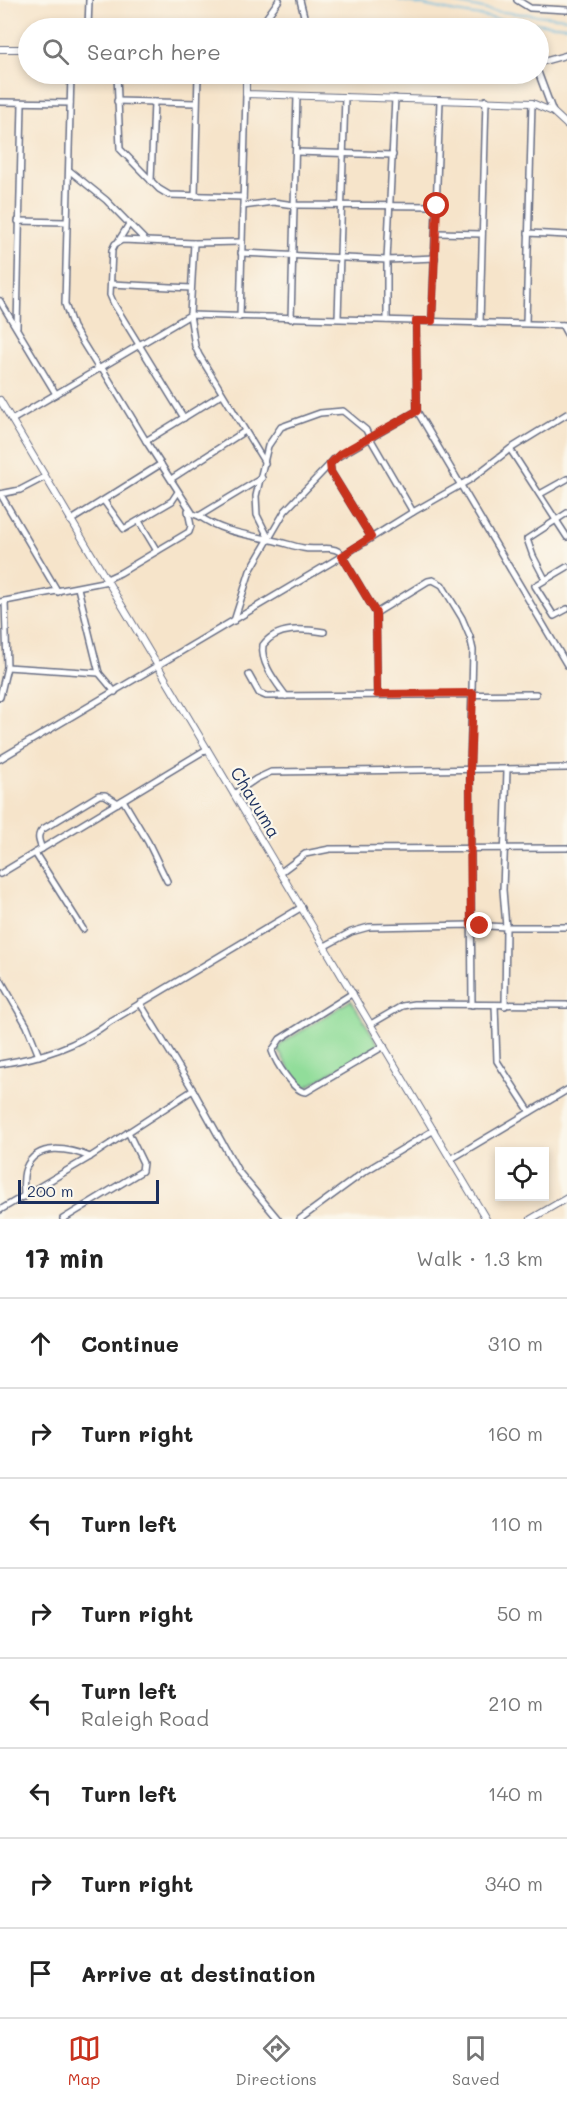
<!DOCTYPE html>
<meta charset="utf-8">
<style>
:root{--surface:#fff;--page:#f6f6f6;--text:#222;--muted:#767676;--line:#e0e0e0;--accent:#c8321e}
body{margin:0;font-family:Mali,sans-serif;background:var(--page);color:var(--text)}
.controls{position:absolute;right:18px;bottom:18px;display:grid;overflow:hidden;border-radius:0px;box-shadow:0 3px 9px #0003}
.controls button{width:54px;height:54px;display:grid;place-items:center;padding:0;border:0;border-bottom:2px solid var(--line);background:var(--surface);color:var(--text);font:30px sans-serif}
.scale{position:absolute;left:18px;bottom:15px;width:141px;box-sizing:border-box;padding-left:6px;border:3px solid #1b2f5e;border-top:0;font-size:16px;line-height:21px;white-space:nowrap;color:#1b2f5e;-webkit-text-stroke:4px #fbf7ec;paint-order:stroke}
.stop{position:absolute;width:18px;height:18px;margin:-14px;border:4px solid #c8321e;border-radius:50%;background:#fff}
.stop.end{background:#c8321e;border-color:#fff;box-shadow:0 2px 6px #0008}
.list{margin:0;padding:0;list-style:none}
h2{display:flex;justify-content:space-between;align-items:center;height:78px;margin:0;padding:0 24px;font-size:26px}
h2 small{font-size:20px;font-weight:400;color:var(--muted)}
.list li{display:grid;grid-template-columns:39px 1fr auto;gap:18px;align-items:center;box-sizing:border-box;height:90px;padding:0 24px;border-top:2px solid var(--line)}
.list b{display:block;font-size:22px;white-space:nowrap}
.list p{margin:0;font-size:20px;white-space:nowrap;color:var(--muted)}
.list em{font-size:20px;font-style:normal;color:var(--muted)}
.icon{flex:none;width:33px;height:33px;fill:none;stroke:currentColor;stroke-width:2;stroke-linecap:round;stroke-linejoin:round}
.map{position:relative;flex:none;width:567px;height:1219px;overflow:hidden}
.search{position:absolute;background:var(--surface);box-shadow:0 3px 9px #0003;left:18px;right:18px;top:18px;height:66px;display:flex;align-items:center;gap:15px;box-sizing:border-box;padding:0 21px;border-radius:33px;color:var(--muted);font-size:22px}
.sheet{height:798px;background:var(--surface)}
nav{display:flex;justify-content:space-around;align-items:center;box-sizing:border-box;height:84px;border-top:2px solid var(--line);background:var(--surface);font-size:16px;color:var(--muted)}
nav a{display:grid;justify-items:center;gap:3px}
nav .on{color:var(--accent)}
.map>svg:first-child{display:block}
.green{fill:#91dd9a;stroke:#56867c;stroke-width:1.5}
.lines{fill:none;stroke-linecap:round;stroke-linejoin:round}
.stream{stroke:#65b8e1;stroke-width:1.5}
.minor-casing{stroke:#686e84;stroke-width:8}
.tertiary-casing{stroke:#686e84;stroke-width:8}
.minor{stroke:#fff;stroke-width:5}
.tertiary{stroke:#fff;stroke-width:6}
.route{stroke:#c8321e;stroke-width:8}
.labels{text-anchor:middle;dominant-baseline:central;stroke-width:4.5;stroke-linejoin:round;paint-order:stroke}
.street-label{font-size:18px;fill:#1b2f5e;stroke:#fbf7ec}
</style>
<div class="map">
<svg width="567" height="1219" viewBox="0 0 567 1219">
<rect width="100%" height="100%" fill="#fbf7ec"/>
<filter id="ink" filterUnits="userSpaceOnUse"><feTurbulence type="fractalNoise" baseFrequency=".0167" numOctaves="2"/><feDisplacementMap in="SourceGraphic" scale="12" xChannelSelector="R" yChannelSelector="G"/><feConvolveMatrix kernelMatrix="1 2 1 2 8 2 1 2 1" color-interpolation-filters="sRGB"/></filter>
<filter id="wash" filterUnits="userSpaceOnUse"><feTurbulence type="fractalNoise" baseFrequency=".008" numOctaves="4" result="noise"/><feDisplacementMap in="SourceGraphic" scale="24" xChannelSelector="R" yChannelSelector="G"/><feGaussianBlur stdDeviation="1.35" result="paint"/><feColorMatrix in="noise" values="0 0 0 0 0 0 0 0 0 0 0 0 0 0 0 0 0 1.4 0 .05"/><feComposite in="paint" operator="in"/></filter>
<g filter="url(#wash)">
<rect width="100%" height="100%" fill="#f6e4ca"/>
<path class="green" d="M351,1000L379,1045L307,1087H300L278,1050L282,1043Z"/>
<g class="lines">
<g class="stream">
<path d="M398,0L456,12L511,21L567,26"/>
<path d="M442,0L492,11L567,18"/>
<path d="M418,5L425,0"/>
</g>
</g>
</g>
<g filter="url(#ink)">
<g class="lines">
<defs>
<g id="minor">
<path d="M300,0L307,28"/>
<path d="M517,0L530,8L567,10"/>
<path d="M88,28L89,0"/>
<path d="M259,28L279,0"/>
<path d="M538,63L567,55"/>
<path d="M538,72L553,112"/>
<path d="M71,74L65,304L73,327L99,369"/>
<path d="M117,74L120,149L159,189L169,195L243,197"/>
<path d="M117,101L196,103"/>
<path d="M0,102L70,103"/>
<path d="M296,152L393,155"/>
<path d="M70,171L106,200L146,241"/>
<path d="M151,181L154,102"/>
<path d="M195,196L198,74"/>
<path d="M243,206L273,202L294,205L437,206"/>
<path d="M18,221L66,222"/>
<path d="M437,233L482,234"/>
<path d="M528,233L567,235"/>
<path d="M119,240L129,224"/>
<path d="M241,253L387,260L435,258"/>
<path d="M111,284L191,288"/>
<path d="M0,301L56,394"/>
<path d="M240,317L246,94"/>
<path d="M338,318L345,97"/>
<path d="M291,319L297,96"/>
<path d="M387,320V260L395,98"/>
<path d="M416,321L417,411L567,665"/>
<path d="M432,321L440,100"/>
<path d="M480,323L486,100"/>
<path d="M526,323L532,103"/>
<path d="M562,325L567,334"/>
<path d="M17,327L22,103"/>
<path d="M102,368L146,441L193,514L199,516L262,478"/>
<path d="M184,418L114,304L110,295L112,250L115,244L122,240L194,243L241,242"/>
<path d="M12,420L190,315L194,243"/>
<path d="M146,441L222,394"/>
<path d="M510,449L567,537"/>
<path d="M265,463L199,355L195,346L190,315L567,325"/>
<path d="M171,479L245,431"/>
<path d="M0,494L20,490L45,477"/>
<path d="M540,494L567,479"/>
<path d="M1,495L58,592"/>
<path d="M104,501L124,529L172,501L178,492"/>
<path d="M413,512L370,438L417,411"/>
<path d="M70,521L161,464"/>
<path d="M139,521L157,551"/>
<path d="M269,539L257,515L256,496L268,446L281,427L320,413L343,411L366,430L370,438L334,459L330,464L331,472L371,537"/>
<path d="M567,567L535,586L554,616L567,609"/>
<path d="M107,579L120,573L189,532L191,526L188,511"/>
<path d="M545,579L533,556L527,539L567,513"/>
<path d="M78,588L99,673L115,692"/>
<path d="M0,602L108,581"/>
<path d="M376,613L428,581L433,580L442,585L462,618L470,637L473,650L470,770L472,1005"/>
<path d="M234,621L250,571L285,511L330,464"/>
<path d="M7,667L99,673"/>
<path d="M249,675L259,693L266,696L536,694"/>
<path d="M377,694L376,613L342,556L413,512L471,479L510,449L567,414"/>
<path d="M286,696C276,682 260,663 263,645C277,626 304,629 324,632"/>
<path d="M0,697L7,667L5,601"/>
<path d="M0,759L342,556L340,552C329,545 316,551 303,548C292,546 282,542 271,540C245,534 222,532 199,516"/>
<path d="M234,794L256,779L271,772L567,768"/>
<path d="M123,800L148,842L167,881"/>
<path d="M42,849C39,841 36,835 43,829L99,795H105L118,803"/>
<path d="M35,853L83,929"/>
<path d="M281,872L305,854L330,849L567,848"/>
<path d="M0,874L207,749"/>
<path d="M325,946L351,932L369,927L471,925L506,927H567"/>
<path d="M0,979L27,1026L39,1056"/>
<path d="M353,993L280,1039L272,1051C276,1063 294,1092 306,1092L384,1046"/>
<path d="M140,1003L193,1090L238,1171L278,1219"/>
<path d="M495,1005L497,1061L530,1112"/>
<path d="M505,1006L506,927L503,890L507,770"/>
<path d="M371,1024L402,1006L414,1004L567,1005"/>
<path d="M0,1064C43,1057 76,1047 111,1021L302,907"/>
<path d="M451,1159L567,1090"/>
<path d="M24,1197C24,1188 22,1177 26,1168C37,1141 70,1149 90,1157"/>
<path d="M0,1210L90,1157L193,1090"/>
<path d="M63,1219L142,1171L143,1163L128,1132"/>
<path d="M300,1219L364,1172L434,1130"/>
</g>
<g id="tertiary">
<path d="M0,49H28"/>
<path d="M246,74V94L532,103L553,112L567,125"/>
<path d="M0,400L486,1219"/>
<path d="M531,1219L567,1198"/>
</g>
</defs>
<use href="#minor" class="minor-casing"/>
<use href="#tertiary" class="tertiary-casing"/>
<use href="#minor" class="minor"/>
<use href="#tertiary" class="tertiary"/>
</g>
</g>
<g class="lines" filter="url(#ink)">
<path class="route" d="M437,206L432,321H416L417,411L340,454L330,464L331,472L371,537L342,556L376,613L377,694L473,693L470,770L471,925L480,926"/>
</g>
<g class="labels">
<g class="street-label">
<text transform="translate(256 802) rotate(59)">Chavuma</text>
</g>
</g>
</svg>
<div class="controls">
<button><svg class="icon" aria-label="locate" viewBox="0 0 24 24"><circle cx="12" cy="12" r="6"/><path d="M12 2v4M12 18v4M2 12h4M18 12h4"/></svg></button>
</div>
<div class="scale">200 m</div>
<div class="stop" style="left:437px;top:206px"></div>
<div class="stop end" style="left:480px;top:926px"></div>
<div class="search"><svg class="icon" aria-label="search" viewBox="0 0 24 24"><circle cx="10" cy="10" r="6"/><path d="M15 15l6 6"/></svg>Search here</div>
</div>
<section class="sheet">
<h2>17 min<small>Walk · 1.3 km</small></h2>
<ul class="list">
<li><svg class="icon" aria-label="ahead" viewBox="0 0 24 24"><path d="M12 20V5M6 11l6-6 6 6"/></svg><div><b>Continue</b></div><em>310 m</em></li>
<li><svg class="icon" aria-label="right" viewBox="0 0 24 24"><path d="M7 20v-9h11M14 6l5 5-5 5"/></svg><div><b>Turn right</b></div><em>160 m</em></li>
<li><svg class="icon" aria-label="left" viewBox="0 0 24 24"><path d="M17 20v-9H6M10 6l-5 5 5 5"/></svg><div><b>Turn left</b></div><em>110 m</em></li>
<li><svg class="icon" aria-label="right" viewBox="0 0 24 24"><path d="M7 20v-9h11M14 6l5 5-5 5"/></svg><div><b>Turn right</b></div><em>50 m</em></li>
<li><svg class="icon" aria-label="left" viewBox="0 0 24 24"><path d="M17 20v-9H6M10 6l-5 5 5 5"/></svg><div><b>Turn left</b><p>Raleigh Road</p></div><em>210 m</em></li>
<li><svg class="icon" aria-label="left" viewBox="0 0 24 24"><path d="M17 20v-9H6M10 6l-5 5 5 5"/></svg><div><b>Turn left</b></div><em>140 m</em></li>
<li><svg class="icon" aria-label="right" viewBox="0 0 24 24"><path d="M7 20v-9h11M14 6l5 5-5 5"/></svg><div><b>Turn right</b></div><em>340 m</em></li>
<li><svg class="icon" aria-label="arrive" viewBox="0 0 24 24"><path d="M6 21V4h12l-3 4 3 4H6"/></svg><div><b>Arrive at destination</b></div></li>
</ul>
</section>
<nav>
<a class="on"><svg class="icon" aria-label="map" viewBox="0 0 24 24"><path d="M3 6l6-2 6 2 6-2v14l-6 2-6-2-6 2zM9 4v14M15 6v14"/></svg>Map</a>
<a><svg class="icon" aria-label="directions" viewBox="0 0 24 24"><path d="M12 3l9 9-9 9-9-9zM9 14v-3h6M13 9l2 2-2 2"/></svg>Directions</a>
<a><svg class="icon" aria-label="saved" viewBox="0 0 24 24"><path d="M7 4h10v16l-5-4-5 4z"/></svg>Saved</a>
</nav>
